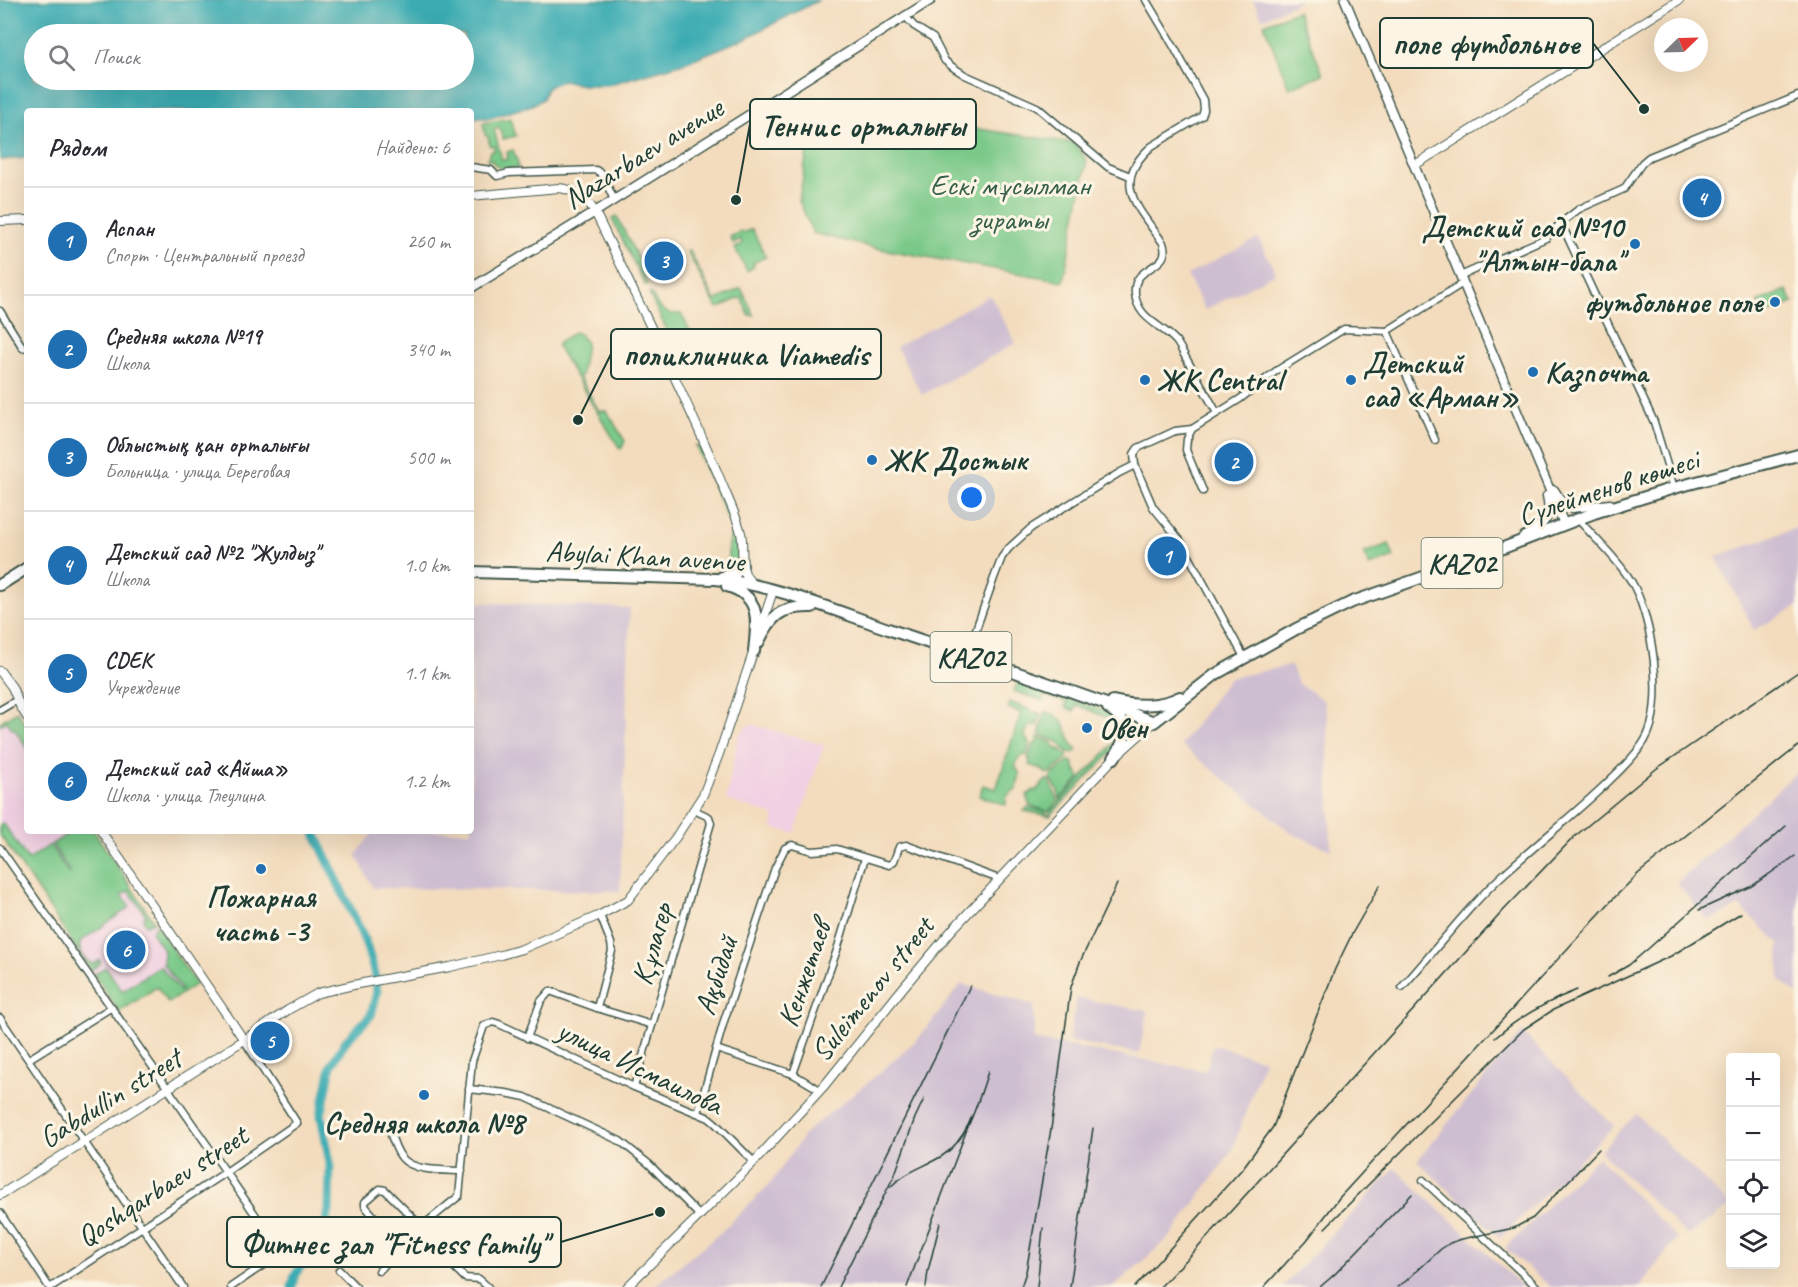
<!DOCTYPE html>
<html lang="ru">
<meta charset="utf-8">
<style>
:root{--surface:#fff;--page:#f2f2f3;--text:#2b2b33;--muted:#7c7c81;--line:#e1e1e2;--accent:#1f6fb2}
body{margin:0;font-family:Caveat,sans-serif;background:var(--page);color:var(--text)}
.controls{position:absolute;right:18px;bottom:18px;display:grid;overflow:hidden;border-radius:6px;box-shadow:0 6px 24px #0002}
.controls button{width:54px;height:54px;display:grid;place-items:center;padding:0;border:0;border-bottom:2px solid var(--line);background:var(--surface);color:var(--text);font:30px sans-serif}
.compass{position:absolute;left:1654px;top:18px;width:54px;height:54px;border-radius:50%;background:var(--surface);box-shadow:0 6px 24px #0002;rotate:67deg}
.you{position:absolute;left:972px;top:498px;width:21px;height:21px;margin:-15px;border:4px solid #fff;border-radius:50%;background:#1a73e8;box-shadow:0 0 0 9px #1a73e833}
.badge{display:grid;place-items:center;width:39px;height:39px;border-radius:50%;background:var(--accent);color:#fff;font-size:20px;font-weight:700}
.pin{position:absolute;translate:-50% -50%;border:3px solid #fff;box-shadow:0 2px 6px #0006}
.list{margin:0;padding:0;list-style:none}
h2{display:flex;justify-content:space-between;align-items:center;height:78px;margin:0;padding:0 24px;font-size:26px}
h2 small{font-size:20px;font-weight:400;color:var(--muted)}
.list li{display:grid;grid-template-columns:39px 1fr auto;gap:18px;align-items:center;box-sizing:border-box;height:108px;padding:0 24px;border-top:2px solid var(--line)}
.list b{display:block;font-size:22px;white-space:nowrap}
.list p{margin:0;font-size:20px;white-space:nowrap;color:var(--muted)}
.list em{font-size:20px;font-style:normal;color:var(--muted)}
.icon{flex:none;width:33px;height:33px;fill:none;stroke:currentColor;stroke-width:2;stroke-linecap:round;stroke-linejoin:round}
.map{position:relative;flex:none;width:1798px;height:1287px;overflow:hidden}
.search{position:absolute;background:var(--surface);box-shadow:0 6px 24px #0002;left:24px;top:24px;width:450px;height:66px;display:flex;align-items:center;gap:15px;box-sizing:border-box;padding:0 21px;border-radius:33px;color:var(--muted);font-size:22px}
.panel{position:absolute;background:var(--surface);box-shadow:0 6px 24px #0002;left:24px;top:108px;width:450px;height:726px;border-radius:6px}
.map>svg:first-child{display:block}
.built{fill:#f1d0e3}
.industrial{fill:#cebed1}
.green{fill:#7ac989;stroke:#4c835e;stroke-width:1.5}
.water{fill:#3aacb2;stroke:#2c7473;stroke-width:1.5;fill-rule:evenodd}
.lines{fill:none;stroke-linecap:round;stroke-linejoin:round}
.river{stroke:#3aacb2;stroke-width:9}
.minor-casing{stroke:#3f5549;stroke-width:9}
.tertiary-casing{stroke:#3f5549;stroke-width:10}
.secondary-casing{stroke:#3f5549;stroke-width:11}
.trunk-casing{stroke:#3f5549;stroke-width:14}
.minor{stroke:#fff;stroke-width:6}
.tertiary{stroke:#fff;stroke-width:8}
.secondary{stroke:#fff;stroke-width:8}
.trunk{stroke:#fff;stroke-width:10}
.rail{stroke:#1f3d34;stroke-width:1.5}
.poi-dot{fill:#1f6fb2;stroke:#fcf5e5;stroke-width:2}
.labels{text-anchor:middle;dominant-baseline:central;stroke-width:6;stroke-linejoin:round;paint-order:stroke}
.shield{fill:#fcf5e5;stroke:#617469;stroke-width:1.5}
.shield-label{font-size:28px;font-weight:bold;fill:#1f3d34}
.street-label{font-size:30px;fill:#1f3d34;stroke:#fcf5e5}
.park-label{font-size:30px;fill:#366049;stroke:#fcf5e5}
.poi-label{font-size:30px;font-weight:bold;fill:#1f3d34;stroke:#fcf5e5;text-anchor:start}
.leader{fill:none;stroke:#1f3d34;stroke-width:2}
.callout-dot{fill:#1f3d34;stroke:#fcf5e5;stroke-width:2}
.callout{fill:#fcf5e5;stroke:#1f3d34;stroke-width:2}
.callout-label{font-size:32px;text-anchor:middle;font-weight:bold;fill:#1f3d34}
</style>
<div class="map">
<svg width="1798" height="1287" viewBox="0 0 1798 1287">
<rect width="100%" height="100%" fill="#fcf5e5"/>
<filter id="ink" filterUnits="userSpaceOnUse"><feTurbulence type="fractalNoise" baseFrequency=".0167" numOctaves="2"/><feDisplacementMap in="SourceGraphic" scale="12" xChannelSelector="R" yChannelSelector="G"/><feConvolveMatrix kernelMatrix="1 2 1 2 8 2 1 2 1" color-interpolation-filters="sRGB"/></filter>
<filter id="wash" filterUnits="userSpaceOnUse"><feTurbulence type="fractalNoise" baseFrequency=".008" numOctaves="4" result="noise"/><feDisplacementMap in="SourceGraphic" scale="24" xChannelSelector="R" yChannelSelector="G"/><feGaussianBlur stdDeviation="1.35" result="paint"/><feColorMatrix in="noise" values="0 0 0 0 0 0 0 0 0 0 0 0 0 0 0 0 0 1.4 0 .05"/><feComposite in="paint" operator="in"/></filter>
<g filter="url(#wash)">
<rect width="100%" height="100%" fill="#f3dcbd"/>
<g class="built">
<path d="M17,711L27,727V831H94L196,984L168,1003L157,987L119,1012L0,835V722Z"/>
<path d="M751,724L824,745L795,833L772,828L775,816L726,800L738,737L743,730Z"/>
</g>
<g class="industrial">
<path d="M1253,0H1302L1262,19Z"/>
<path d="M1258,238L1276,273L1205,310L1187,275Z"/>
<path d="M990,295L1016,343L922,395L896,347Z"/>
<path d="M1798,527V606L1754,630L1716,557Z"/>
<path d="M471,602L630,608L620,891L373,888L356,855L374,831H471Z"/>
<path d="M1291,665L1298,683L1323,700L1327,716L1331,850L1293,834L1181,745L1229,678Z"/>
<path d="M1798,771V995L1780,980L1779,943L1739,906L1708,921L1677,883Z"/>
<path d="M961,984L1034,1005V1040L1206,1071L1213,1045L1264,1060L1232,1151L1171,1236L1113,1287H653L721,1232L770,1184L807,1131L872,1079L919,1038Z"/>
<path d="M1077,998L1148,1011L1139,1054L1068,1041Z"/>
<path d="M1522,1032L1614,1126L1500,1238L1417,1161Z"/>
<path d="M1636,1114L1730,1205V1206L1688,1236L1600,1151Z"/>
<path d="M1598,1157L1677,1238L1640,1287H1551L1505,1248Z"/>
<path d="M1395,1168L1523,1287H1282Z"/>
</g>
<g class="green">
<path d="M1297,11L1323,74L1289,88L1264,24Z"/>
<path d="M853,112L925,121L1074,143L1087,161L1063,281L875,248L813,233L799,201L809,139Z"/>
<path d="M510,118L516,136L503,139L499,127L494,129L502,160L508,159L507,152L513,150L517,160L518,168C507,168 497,171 492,160H487L490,151L495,150L494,146H490L488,137L485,135L483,123Z"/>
<path d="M617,216L644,271L642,272L648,284L645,285L612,219Z"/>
<path d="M752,229L766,257L753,263L754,267L747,271L735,248L742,244L741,239L733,243L730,237L741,231L743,233Z"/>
<path d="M689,250L715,301L741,288L754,315H749L742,299L739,298L719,308L716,306L687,251Z"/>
<path d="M1787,290L1793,303L1764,314L1758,302Z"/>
<path d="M651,293C658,308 664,315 681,314L698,345L697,349L680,357L649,294Z"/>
<path d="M575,332L580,334L586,343L581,376L579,377L589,394L587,395L557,346L559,342Z"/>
<path d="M590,395L599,411H607L625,441L622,448L620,449L588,397Z"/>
<path d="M696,446L700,447C717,484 740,522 737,563L728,562V550L732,529Z"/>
<path d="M1389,544L1394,557L1369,566L1364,553Z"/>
<path d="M1018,681L1059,696L1058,700L1045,696L1043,701L1014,691Z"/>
<path d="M1063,696L1113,714L1124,732L1114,750L1050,816L1024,811L1028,807L1046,812L1048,816L1050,815V812L1118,739L1119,729L1115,721L1077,705L1074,711L1065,707L1067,703L1061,701Z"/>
<path d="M1010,702L1041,714L1037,725L1030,726L1026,731L1025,737L1030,744L1027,755C1019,755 1015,761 1016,768L1020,774L1016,790C1008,792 1005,798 1006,805L979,796L983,785L996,789L1021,713L1008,708Z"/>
<path d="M17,711L27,727V748L14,728L12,729L7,721L0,725V722Z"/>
<path d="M1046,711C1074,721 1061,733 1077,750L1074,753H1069L1058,742L1039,734L1041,729L1040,728Z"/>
<path d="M1038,737L1051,742L1058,750L1060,749L1067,755V759L1050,773H1045L1042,769L1029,765L1030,760L1028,759L1034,744H1036Z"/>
<path d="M1069,761L1073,762L1074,767L1080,778L1060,799L1058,791L1051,779L1052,775Z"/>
<path d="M1046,780H1049L1058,800L1049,811H1046L1029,805L1027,795L1034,790L1036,791Z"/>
<path d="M3,823L28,860L50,845L69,874L70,872L52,844L72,831H94L154,922L146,925L143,919L146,915L129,891L122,895L130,907L80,942C78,950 85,962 93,964L100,960V964L91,970L0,835V825Z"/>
<path d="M156,925L196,984L168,1003L157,987L119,1012L94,974L106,967L122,991L160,966L180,991L182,990L163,964L164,951L151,932Z"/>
</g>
<path class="water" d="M0,0H819L746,38L684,63L607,85H582L563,80L547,88L543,99L532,105L491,118H471V111H454L451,107L439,108L431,111H27V158L0,160ZM34,34H464V80H34Z"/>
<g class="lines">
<path class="river" d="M292,1287L295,1275L320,1240L329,1211L330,1163L321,1115L331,1066L345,1042L371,1015L377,992L374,971L365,941L314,831"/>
</g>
</g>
<g filter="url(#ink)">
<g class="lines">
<defs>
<g id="minor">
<path d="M1146,0L1174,47L1203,100L1204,110L1202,116L1152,146C1109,183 1139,208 1163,243C1173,270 1132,264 1135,293C1137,319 1161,324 1176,341C1181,348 1185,357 1190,365C1199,381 1208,397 1217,413"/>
<path d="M905,16L914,26L933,38L945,61L954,68L965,75L1037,107L1108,167L1130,176"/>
<path d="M471,167L491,170L497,176L509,173L596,170L602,174L614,200"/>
<path d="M1561,223L1654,422L1674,488"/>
<path d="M1460,276L1546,238L1561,223L1579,209L1624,189L1642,163L1649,157L1798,96"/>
<path d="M0,311L23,348"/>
<path d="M1435,440L1387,331L1463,283"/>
<path d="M1135,465L1134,454L1138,448L1175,431L1192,429"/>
<path d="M1203,491L1186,450L1187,439L1192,429L1240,399L1276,371L1344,329L1387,331"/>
<path d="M967,655L994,578L1002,557L1009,548L1031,528L1119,473L1135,465L1153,507L1180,540L1244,657"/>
<path d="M0,710L17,700"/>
<path d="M0,848L226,1172L263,1226L278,1251V1255L231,1287"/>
<path d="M1402,987C1437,949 1468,906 1506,872C1540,841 1576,813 1609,781C1621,769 1636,756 1645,740C1666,705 1652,615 1631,581C1617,558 1596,540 1578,519"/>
<path d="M597,1008L612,951L611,943L600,915"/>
<path d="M0,1018L183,1287"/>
<path d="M527,1038L541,1001L550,991L597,1008L652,1025"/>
<path d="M716,1049L793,1074"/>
<path d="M29,1059L112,1007"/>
<path d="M634,1087L711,823L709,817L694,810"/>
<path d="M469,1089L506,1093L525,1097L620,1141L649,1164L700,1216"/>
<path d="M820,1090L793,1074L837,950L865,858"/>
<path d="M698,1113L724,1021L775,868L785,848L792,845L812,851L837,849L889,865L894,861L899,847L906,845L999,879"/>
<path d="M389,1128C392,1138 395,1150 402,1158C414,1172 445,1170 462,1171"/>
<path d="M1423,1180L1537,1287"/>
<path d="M0,1213L49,1287"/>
<path d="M401,1248L365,1206V1202L380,1189L385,1190L436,1241L442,1255L465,1278L479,1279L488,1287"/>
<path d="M339,1270L356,1287"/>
<path d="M379,1271L421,1227L459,1196L472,1061L484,1026L493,1022L499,1024L634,1087L709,1118L715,1123L754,1162"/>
<path d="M51,1287L226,1172L297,1123L244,1040"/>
</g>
<g id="tertiary">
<path d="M1415,165L1679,0"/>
<path d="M471,196L559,188C577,190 586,198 595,212C641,307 688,401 728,498C733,510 738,521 741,533C745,550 737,572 753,584"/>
<path d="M0,221L27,220"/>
<path d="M759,633L773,591"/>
<path d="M0,671L12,687L20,706L27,717"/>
<path d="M101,831L244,1040"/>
<path d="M0,1195L244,1040L288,1010L318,993L358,984L450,967L501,955L522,949L600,915L628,900L676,837L703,795L719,754L755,647"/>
<path d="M627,1287L754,1162L824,1086L902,989L952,930L1114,758L1154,722"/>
</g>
<g id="secondary">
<path d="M1345,0L1564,524"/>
<path d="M471,288L595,212L931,0"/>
<path d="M1554,490L1563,504L1571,508L1610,504"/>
<path d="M1523,537C1541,526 1553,520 1547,496"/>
</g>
<g id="trunk">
<path d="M471,572L715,579C774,584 835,611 891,630C979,660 1067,688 1154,722L1216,674L1296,629L1352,602L1472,560L1594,513L1674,488L1798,455"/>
<path d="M722,577L735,574L742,566"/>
<path d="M0,585L27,568"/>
<path d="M727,586C762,596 757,622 754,651"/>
<path d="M758,643C771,616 780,606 812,607"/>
<path d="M1113,701C1134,706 1161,707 1180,697"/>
<path d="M1108,708C1132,722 1127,738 1114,758"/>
</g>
</defs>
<use href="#minor" class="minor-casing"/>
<use href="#tertiary" class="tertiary-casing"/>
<use href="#secondary" class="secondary-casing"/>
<use href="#trunk" class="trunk-casing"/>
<use href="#minor" class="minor"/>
<use href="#tertiary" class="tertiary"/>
<use href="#secondary" class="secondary"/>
<use href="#trunk" class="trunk"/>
<g class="rail">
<path d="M1699,910L1752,886L1795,856"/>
<path d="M1608,977L1629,965L1649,948L1786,826"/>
<path d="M1495,1038C1520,1016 1546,1002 1577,990"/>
<path d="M890,1187C905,1172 924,1167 942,1156C969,1139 978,1101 988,1072"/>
<path d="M1325,1228L1524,1029L1553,1010L1671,956L1741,913"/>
<path d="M1417,1271L1441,1249L1450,1243L1462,1239L1514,1228L1533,1218L1599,1149"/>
<path d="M821,1287L970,986"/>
<path d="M838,1287L895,1174L915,1118L924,1099"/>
<path d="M907,1287L972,1116"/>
<path d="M926,1287L928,1271L940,1223"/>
<path d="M1021,1287L1026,1272L1051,1129L1071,987L1080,962L1117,884"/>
<path d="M1037,1287L1043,1228"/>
<path d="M1070,1287L1093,1128"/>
<path d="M1135,1287L1242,1169L1273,1127L1335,969L1353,932L1380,885"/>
<path d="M1160,1287L1192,1254L1503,911L1574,837L1656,769L1798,672"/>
<path d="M1264,1287L1307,1240L1339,1198L1613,899L1639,873L1798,746"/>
<path d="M1320,1287L1335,1274L1412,1194"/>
<path d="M1397,1287L1406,1281L1423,1265"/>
</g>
</g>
</g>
<g class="poi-dot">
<circle cx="1635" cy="244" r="6"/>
<circle cx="1775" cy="302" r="6"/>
<circle cx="1533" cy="372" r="6"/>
<circle cx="1145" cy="380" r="6"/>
<circle cx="1351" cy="380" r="6"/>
<circle cx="872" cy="460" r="6"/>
<circle cx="1087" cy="728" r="6"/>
<circle cx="261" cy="869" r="6"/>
<circle cx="424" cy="1095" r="6"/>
</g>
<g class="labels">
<g class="shield">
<rect x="1421.5" y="538" width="81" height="50" rx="4.5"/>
<rect x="930.5" y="632" width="81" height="50" rx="4.5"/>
</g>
<g class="shield-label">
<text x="1462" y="563">KАZ02</text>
<text x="971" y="657">KАZ02</text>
</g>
<g class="street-label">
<text transform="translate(643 153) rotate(-32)">Nazarbaev avenue</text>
<text transform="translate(1608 487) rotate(-18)">Сүлейменов көшесі</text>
<text transform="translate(645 556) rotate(3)">Abylai Khan avenue</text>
<text transform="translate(652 944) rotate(-74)">Құлагер</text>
<text transform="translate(804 974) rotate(-71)">Кенжетаев</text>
<text transform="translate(716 975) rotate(-72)">Ақбидай</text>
<text transform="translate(872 989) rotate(-51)">Suleimenov street</text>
<text transform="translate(640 1067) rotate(26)">улица Исмаилова</text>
<text transform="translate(110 1098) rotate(-32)">Gabdullin street</text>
<text transform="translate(162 1186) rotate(-33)">Qoshqarbaev street</text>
</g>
<g class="park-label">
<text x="1010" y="185">Ескі мұсылман<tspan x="1010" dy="34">зираты</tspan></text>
</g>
<g class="poi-label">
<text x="1623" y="227" text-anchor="end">Детский сад №10<tspan x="1623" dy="34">"Алтын-бала"</tspan></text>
<text x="1763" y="302" text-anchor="end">футбольное поле</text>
<text x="1363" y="363">Детский<tspan x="1363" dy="34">сад «Арман»</tspan></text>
<text x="1545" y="372">Казпочта</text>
<text x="1157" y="380">ЖК Central</text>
<text x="884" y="460">ЖК Достык</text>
<text x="1099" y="728">Овен</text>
<text x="261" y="897" text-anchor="middle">Пожарная<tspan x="261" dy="34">часть -3</tspan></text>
<text x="424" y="1123" text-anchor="middle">Средняя школа №8</text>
</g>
</g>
<path class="leader" d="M1644 109L1593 43M736 200L750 124M578 420L611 354M660 1212L561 1242"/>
<g class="callout-dot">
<circle cx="1644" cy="109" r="6"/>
<circle cx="736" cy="200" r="6"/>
<circle cx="578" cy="420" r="6"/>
<circle cx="660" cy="1212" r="6"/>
</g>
<g class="callout">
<rect x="1380" y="18" width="213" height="50" rx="6"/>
<rect x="750" y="99" width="226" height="50" rx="6"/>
<rect x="611" y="329" width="270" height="50" rx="6"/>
<rect x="227" y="1217" width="334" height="50" rx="6"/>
</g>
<g class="callout-label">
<text x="1486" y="54">поле футбольное</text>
<text x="863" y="136">Теннис орталығы</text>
<text x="746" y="365">поликлиника Viamedis</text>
<text x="394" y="1254">Фитнес зал "Fitness family"</text>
</g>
</svg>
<div class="controls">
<button>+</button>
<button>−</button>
<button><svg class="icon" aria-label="locate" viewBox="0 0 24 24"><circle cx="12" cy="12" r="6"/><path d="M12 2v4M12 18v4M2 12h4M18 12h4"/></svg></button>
<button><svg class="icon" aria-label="layers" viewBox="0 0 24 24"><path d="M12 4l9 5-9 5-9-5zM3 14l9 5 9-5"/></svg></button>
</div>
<svg class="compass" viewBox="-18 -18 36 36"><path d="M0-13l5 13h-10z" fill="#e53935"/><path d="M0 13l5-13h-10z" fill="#7c7c81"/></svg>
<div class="you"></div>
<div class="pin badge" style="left:1167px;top:556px">1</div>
<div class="pin badge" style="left:1234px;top:462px">2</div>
<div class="pin badge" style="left:664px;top:261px">3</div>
<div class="pin badge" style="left:1702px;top:198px">4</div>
<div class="pin badge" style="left:270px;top:1041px">5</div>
<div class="pin badge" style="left:126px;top:950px">6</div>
<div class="search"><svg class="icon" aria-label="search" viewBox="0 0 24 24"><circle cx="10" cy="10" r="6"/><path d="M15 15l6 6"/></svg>Поиск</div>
<section class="panel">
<h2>Рядом<small>Найдено: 6</small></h2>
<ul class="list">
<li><span class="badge">1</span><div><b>Аспан</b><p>Спорт · Центральный проезд</p></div><em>260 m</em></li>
<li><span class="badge">2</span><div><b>Средняя школа №19</b><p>Школа</p></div><em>340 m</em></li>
<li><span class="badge">3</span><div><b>Облыстық қан орталығы</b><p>Больница · улица Береговая</p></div><em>500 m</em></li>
<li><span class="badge">4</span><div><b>Детский сад №2 &quot;Жулдыз&quot;</b><p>Школа</p></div><em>1.0 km</em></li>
<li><span class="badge">5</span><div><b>CDEK</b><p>Учреждение</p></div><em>1.1 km</em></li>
<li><span class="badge">6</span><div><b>Детский сад «Айша»</b><p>Школа · улица Тлеулина</p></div><em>1.2 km</em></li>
</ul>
</section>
</div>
